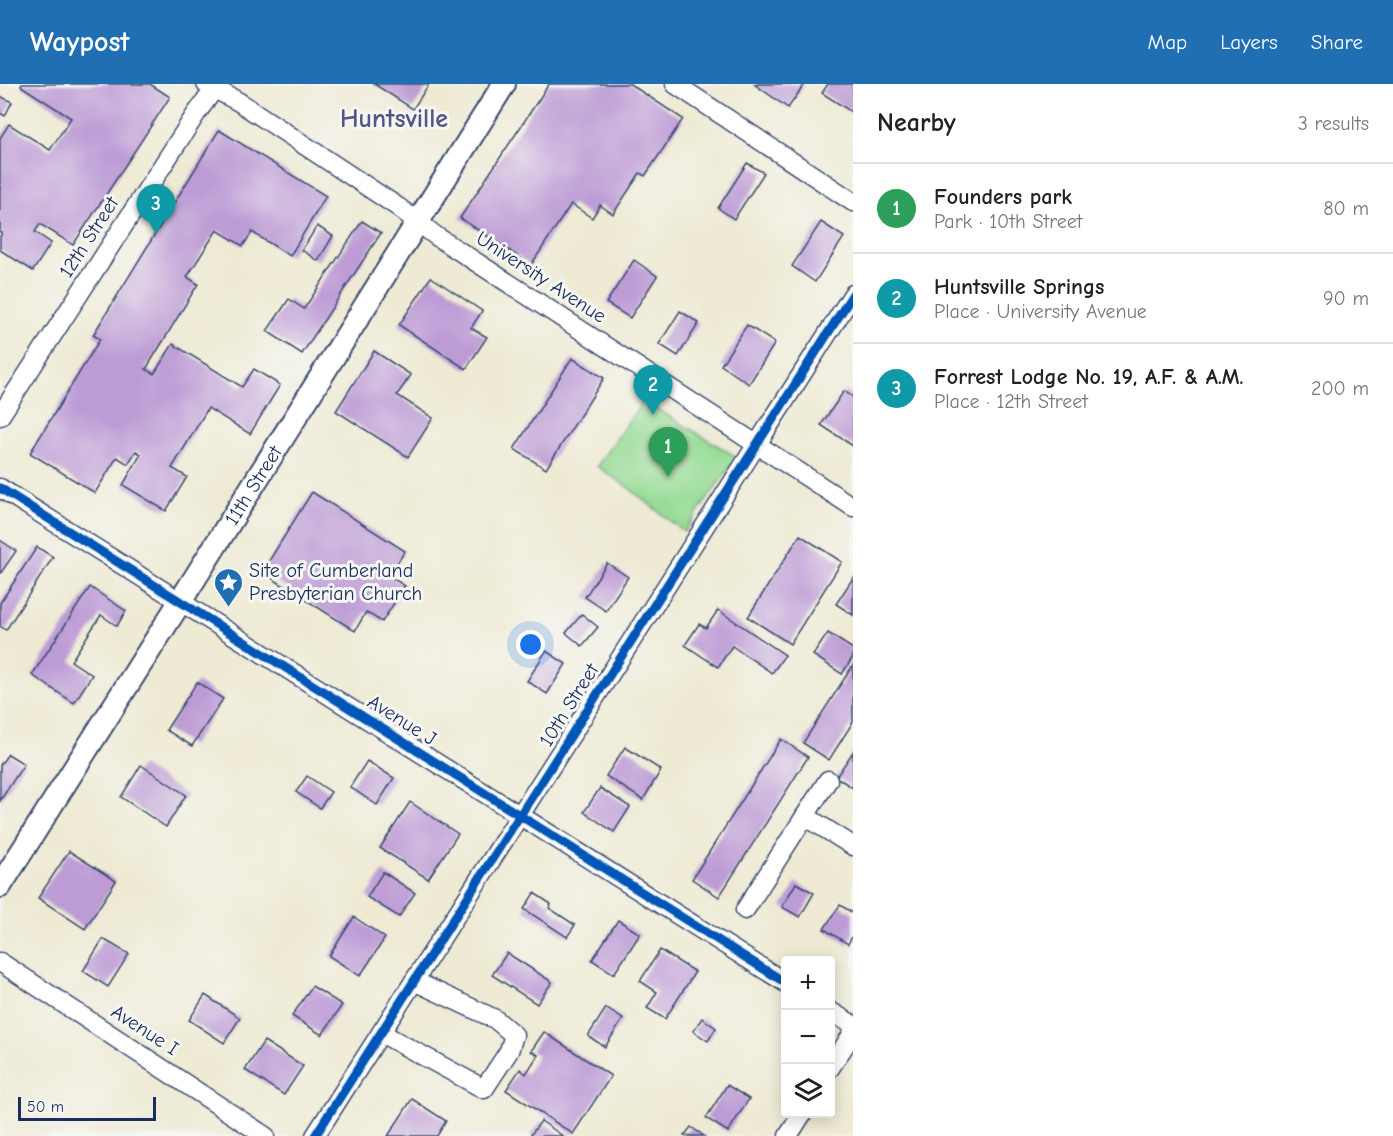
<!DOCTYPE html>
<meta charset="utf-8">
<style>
:root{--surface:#fff;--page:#f2f2f2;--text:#222;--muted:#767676;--line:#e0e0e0;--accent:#1f6fb2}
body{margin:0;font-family:"Comic Neue",sans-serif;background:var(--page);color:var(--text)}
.controls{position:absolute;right:18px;bottom:18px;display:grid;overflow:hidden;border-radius:6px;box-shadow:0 3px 15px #0003}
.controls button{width:54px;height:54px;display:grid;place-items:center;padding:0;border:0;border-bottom:2px solid var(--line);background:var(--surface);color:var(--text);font:30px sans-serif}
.scale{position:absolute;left:18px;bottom:15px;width:138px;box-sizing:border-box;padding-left:6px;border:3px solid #1b2f5e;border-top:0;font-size:16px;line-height:21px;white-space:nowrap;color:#1b2f5e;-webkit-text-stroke:4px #f6f6f2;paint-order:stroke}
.you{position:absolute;left:531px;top:561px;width:21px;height:21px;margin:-15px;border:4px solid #fff;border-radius:50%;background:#1a73e8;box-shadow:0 0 0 9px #1a73e833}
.badge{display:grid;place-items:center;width:39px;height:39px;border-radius:50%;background:var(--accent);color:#fff;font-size:20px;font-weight:700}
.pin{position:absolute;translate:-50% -50px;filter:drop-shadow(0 2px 3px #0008)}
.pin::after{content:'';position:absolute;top:32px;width:21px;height:18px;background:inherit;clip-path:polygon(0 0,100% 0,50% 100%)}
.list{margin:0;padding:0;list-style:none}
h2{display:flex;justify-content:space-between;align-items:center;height:78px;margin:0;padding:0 24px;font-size:26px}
h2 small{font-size:20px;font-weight:400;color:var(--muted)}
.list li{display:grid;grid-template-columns:39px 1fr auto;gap:18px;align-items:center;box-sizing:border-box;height:90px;padding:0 24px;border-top:2px solid var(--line)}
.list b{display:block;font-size:22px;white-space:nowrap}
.list p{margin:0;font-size:20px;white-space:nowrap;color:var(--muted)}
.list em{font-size:20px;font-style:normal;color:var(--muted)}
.icon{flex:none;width:33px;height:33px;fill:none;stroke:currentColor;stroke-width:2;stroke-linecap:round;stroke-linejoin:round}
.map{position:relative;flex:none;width:853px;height:1052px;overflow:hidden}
header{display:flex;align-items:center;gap:36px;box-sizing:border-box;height:84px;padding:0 30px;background:var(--accent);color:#fff}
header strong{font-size:28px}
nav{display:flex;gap:33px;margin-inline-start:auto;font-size:21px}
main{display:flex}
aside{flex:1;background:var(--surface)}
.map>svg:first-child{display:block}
.green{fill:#97dc95;stroke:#59867a;stroke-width:1.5}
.building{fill:#bd9cd6}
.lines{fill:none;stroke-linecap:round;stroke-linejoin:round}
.minor-casing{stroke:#3b4b70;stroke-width:21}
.major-casing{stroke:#3b4b70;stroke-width:26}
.minor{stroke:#fff;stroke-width:18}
.major{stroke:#fff;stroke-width:22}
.cycleway-casing{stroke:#f6f6f2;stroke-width:13}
.cycleway{stroke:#0057b8;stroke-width:9}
.labels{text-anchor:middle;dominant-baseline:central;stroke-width:6;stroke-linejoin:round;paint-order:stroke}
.street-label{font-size:20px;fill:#1b2f5e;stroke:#f6f6f2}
.poi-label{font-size:20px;fill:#1b2f5e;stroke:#f6f6f2;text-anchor:start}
.district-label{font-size:26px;font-weight:bold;fill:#545588;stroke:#f6f6f2}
</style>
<header>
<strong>Waypost</strong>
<nav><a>Map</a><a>Layers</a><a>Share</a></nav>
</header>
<main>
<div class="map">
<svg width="853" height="1052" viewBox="0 0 853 1052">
<rect width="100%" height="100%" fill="#f6f6f2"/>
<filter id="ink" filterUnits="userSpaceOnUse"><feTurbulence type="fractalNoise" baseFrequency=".0167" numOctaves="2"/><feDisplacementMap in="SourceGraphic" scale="12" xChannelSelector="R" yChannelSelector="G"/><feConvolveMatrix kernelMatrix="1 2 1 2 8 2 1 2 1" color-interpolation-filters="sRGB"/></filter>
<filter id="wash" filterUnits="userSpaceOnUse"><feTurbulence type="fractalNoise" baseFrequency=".008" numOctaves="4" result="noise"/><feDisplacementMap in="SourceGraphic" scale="24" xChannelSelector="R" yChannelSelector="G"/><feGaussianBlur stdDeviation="1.35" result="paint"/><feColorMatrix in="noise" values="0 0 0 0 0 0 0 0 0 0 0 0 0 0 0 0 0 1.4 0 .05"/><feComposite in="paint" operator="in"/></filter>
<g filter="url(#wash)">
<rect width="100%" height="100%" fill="#eeead4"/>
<path class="green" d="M643,317L737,373L684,448L629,404L597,382Z"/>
<g id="blocks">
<g class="building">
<path d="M22,0H150L170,13L73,161L40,140L35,148L51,159L33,187L0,166V153L2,149L0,148V54L9,40L50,66L71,34L21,2Z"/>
<path d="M374,0H429L413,25Z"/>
<path d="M549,0H630L683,35L645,92L640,89L613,130L600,121L592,134L571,120L531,181L460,134Z"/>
<path d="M754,0H805L788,24Z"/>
<path d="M828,0H853V29L822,9Z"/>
<path d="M0,12L12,18L5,32L0,29Z"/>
<path d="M219,46L326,112L290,172L252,148L243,162L217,146L187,193L198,200L146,285L154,290L173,260L242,303L254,285L280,301L250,350L208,324L172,384L187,393L166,427L123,401L141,370L136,367L128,380L117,373L95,409L30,369L100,255L93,251Z"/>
<path d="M747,79L764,89L734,135L718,124Z"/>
<path d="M362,137L381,149L302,270L267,247L289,215L304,225Z"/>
<path d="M821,138L844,153L815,198L792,182Z"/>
<path d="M317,142L333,152L318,177L302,166Z"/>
<path d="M634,176L657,192L630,234L606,219Z"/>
<path d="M431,193L482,227L471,244L487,253L466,285L399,241Z"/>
<path d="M680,227L699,239L678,272L659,260Z"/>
<path d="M747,241L775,259L749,300L721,281Z"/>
<path d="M374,267L411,291L397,311L433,334L408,373L336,327Z"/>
<path d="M572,274L604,294L546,385L514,365Z"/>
<path d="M844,307L853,313V362L821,341Z"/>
<path d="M312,408L405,467L389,492L405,502L382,538L366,528L355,547L262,488Z"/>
<path d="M800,451L842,478L790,560L748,533Z"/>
<path d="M0,456L16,467L0,490Z"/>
<path d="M37,463L53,473L6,546L0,542V519Z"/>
<path d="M607,479L628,493L606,527L585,513Z"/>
<path d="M853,494V531L836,520Z"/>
<path d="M90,503L126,527L117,542L101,531L71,577L92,591L74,619L32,591Z"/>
<path d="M718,526L785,571L772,589L732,562L718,583L685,561L699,540L706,544Z"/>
<path d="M582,530L598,543L582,562L566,549Z"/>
<path d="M828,549L853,565V573L842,590L813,571Z"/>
<path d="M546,567L566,580L547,610L527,597Z"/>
<path d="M853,581V638L829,676L803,659Z"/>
<path d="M197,598L223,615L192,662L166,646Z"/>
<path d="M781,655L808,673L719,813L692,795Z"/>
<path d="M625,663L661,686L643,716L606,692Z"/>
<path d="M853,668V704L836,693Z"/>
<path d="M8,670L24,680L0,717V681Z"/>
<path d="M367,677L394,694L377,721L350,703Z"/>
<path d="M141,681L186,711L166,743L121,713Z"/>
<path d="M307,692L331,708L320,724L296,708Z"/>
<path d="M600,704L630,723L614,748L584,728Z"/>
<path d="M410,718L458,750L428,795L380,764Z"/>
<path d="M69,767L116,797L85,845L38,814Z"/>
<path d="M383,788L415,809L399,833L367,813Z"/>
<path d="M796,799L814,809L800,833L782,823Z"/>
<path d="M534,809L551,820L549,824L575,841L567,853L524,825Z"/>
<path d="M840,821L853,829V851L848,860L824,845Z"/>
<path d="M354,833L385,854L360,892L329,872Z"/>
<path d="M618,836L640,850L614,890L592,876Z"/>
<path d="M103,855L129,870L108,903L83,887Z"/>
<path d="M660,866L695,888L665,935L647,924L657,908L640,897Z"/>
<path d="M507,869L552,898L537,920L492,891Z"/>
<path d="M312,902L342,921L322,951L292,932Z"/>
<path d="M205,911L240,934L224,959L189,936Z"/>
<path d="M606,924L623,935L605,963L588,952Z"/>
<path d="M702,934L716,944L708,957L693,947Z"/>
<path d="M544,948L611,992L573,1050L506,1006L520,985L526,990L538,971L531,967Z"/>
<path d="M264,957L303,982L284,1011L245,986Z"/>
<path d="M727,1001L749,1015L728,1048L706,1034Z"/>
<path d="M412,1015L446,1037L437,1052H388Z"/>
<path d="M541,1037L563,1052H530Z"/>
<path d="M691,1043L704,1052H684Z"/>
</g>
</g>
</g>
<g filter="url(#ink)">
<use href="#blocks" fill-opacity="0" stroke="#3b4b70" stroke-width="1.5"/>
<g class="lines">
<defs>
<g id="minor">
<path d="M206,0L239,18L398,123L436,152L853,423"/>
<path d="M675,0L853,118"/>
<path d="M0,332L196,30L218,0"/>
<path d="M0,404L786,899"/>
<path d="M805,732L828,696"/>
<path d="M745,826L805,732L853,762"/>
<path d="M0,878L265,1052"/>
<path d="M830,927L853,941"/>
<path d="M381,949L484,1005L509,967L514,951L495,935L414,897"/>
<path d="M830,984L853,949"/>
<path d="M315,1052L853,210"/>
<path d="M788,1052L802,1030"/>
</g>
<g id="major">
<path id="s1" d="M0,802L180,518L504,0"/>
</g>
</defs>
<use href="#minor" class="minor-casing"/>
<use href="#major" class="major-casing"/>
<use href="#minor" class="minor"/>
<use href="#major" class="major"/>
<defs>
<g id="cycleway">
<path d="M0,404L786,899"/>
<path d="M315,1052L853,210"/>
</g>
</defs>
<use href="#cycleway" class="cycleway-casing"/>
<use href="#cycleway" class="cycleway"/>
</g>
</g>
<defs>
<symbol id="sight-pin" viewBox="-11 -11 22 30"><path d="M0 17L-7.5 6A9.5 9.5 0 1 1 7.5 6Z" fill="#1f6fb2" stroke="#f6f6f2"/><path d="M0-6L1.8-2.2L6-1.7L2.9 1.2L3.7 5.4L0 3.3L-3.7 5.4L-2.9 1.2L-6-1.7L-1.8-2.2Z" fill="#fff"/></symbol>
</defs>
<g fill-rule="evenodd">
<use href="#sight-pin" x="212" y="482" width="33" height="45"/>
</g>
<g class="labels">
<g class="street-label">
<text transform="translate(89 153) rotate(-57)">12th Street</text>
<text transform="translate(541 193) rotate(33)">University Avenue</text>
<text stroke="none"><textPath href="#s1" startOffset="474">11th Street</textPath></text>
<text transform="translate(569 621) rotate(-58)">10th Street</text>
<text transform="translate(402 636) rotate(32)">Avenue J</text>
<text transform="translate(145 946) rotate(33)">Avenue I</text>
</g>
<g class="poi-label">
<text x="249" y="486">Site of Cumberland<tspan x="249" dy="23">Presbyterian Church</tspan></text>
</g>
<g class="district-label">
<text x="394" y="35">Huntsville</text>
</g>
</g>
</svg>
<div class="controls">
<button>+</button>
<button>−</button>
<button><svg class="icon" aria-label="layers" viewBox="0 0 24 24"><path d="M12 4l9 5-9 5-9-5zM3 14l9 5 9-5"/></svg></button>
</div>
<div class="scale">50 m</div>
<div class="you"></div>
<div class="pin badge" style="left:668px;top:393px;background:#2e9e5b">1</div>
<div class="pin badge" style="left:653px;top:331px;background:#0f9aa8">2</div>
<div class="pin badge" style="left:156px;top:150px;background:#0f9aa8">3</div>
</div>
<aside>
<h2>Nearby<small>3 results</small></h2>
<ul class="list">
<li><span class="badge" style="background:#2e9e5b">1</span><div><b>Founders park</b><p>Park · 10th Street</p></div><em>80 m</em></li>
<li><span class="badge" style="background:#0f9aa8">2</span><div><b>Huntsville Springs</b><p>Place · University Avenue</p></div><em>90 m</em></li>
<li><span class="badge" style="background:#0f9aa8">3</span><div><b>Forrest Lodge No. 19, A.F. &amp; A.M.</b><p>Place · 12th Street</p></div><em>200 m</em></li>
</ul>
</aside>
</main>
